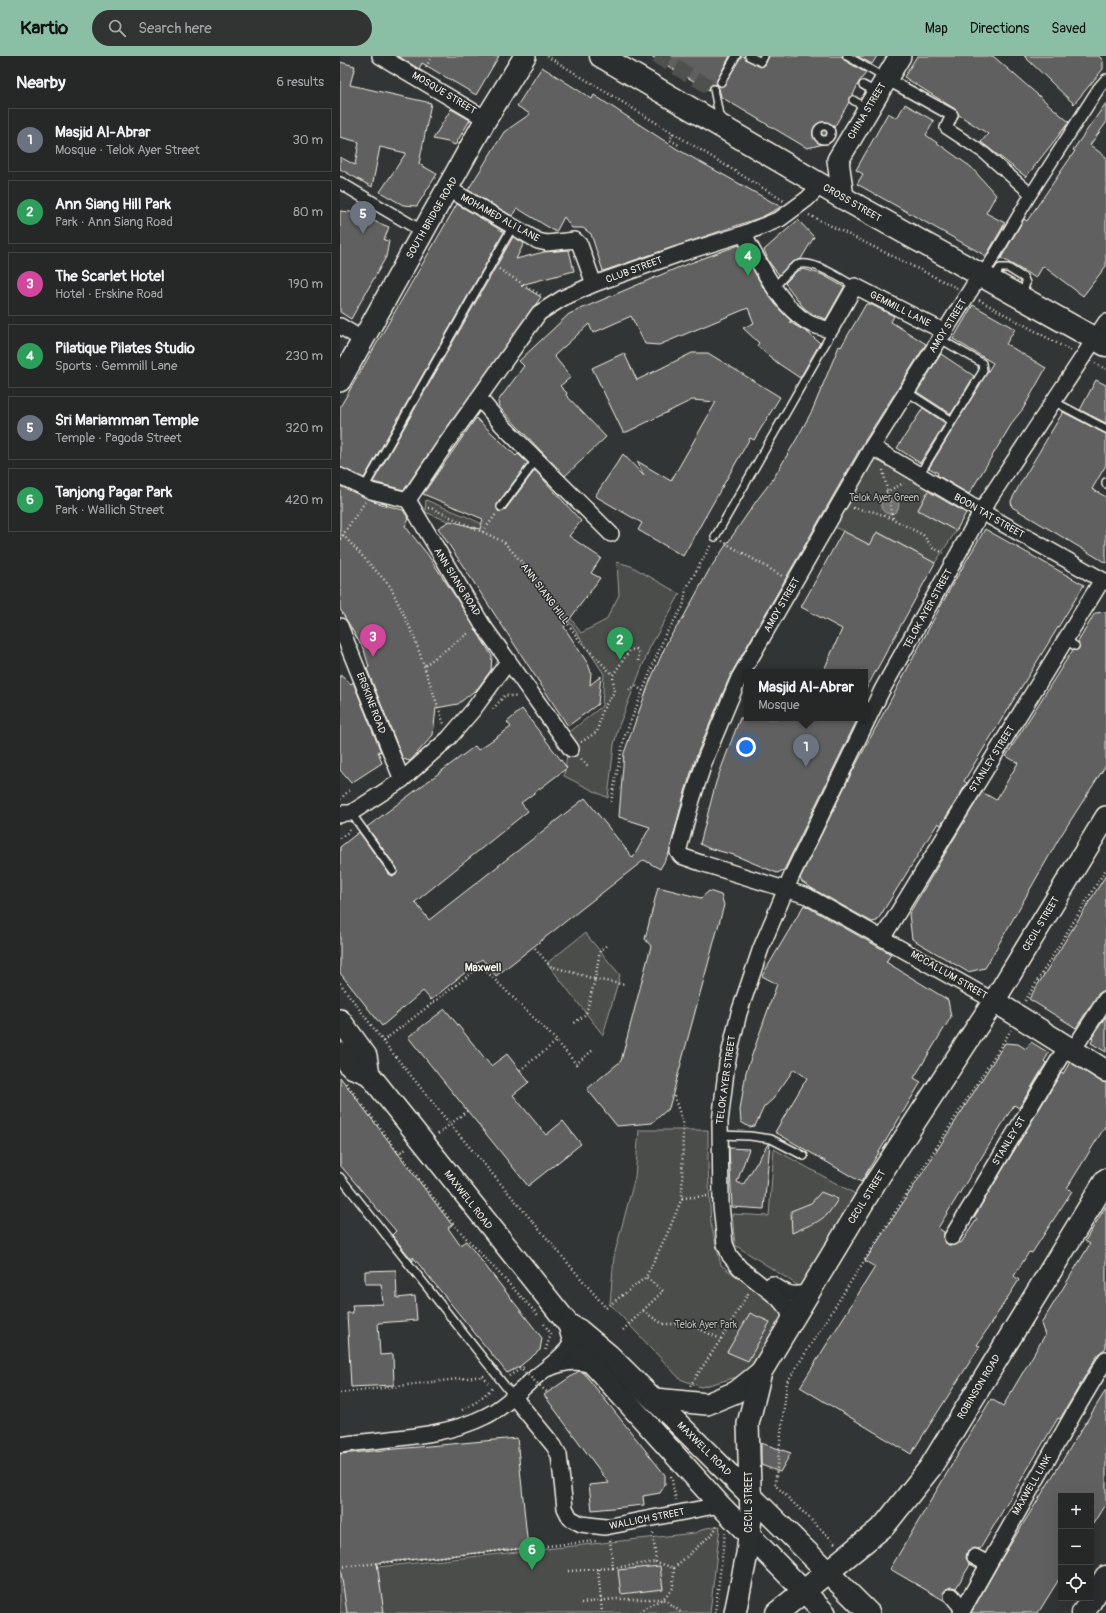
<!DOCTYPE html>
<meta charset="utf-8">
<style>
:root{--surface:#262828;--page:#323434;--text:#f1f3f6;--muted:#a4a6a8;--line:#424445;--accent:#8abfa5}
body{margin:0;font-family:Pangolin,sans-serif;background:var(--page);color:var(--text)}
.controls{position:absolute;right:12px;bottom:12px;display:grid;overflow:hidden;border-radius:0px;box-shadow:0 4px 16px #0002}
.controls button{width:36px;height:36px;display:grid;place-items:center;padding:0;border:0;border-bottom:1px solid var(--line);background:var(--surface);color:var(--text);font:20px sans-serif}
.you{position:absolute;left:406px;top:691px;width:14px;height:14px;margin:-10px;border:3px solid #fff;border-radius:50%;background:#1a73e8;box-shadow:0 0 0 6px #1a73e833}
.badge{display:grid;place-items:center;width:26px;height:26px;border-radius:50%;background:var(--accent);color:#fff;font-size:13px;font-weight:700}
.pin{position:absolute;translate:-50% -33px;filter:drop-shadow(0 1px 2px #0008)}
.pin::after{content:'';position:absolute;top:21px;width:14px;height:12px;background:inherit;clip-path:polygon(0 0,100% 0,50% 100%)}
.popup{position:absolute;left:404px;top:613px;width:124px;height:52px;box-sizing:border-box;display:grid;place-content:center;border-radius:0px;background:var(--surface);filter:drop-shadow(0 1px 3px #0005);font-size:13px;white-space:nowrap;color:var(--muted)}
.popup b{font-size:15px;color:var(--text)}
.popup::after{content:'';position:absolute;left:50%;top:100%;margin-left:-8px;border:8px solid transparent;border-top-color:var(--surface)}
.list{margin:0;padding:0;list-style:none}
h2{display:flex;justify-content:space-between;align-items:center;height:52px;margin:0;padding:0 16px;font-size:17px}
h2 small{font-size:13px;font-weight:400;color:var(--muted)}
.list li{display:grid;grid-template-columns:26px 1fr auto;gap:12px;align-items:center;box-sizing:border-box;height:64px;margin:0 8px 8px;padding:0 8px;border:1px solid var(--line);border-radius:0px}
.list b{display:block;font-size:15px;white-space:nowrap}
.list p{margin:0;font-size:13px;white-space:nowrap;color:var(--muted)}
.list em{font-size:13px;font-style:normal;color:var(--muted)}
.icon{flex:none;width:22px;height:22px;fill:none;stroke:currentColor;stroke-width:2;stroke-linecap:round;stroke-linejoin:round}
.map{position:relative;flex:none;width:766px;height:1557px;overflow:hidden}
header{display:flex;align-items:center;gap:24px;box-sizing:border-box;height:56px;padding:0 20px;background:var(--accent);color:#111}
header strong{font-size:19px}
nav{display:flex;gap:22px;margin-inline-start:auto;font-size:14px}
.search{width:280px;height:36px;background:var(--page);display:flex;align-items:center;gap:10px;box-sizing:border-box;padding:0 14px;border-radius:22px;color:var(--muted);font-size:15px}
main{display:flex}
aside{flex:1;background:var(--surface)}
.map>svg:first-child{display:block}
.green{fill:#4b4d4c;stroke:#a09f9a}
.water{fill:#727370;stroke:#a6a5a0}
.building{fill:#5f605f;stroke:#f4f1e8}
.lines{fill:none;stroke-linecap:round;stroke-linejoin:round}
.minor-tunnel{stroke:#4f5150;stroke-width:15;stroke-dasharray:15 8;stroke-linecap:butt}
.service-casing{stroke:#f4f1e8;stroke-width:10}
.pedestrian-casing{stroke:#f4f1e8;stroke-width:14}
.minor-casing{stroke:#f4f1e8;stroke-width:18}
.secondary-casing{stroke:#f4f1e8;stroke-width:24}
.primary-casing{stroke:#f4f1e8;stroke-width:25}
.trunk-casing{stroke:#f4f1e8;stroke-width:25}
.path{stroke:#f4f1e8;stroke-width:2.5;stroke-dasharray:1 3;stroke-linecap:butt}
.service{stroke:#2a2d2e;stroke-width:7}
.pedestrian{stroke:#2a2d2e;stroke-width:11}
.minor{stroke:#2a2d2e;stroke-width:15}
.secondary{stroke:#2a2d2e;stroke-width:21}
.primary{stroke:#2a2d2e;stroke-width:22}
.trunk{stroke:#2a2d2e;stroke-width:22}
.path-bridge{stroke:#f4f1e8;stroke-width:2.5;stroke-dasharray:1 3;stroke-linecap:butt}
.labels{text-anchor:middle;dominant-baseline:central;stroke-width:3;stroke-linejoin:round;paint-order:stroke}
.street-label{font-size:10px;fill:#f4f1e8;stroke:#2a2d2e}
.park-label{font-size:10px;fill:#b9b8b1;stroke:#2a2d2e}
.neighbourhood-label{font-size:11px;font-weight:bold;fill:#f4f1e8;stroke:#2a2d2e}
</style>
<header>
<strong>Kartio</strong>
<div class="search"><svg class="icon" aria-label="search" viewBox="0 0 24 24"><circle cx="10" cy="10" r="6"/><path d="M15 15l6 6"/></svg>Search here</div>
<nav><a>Map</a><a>Directions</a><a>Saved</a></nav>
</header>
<main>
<aside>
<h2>Nearby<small>6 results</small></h2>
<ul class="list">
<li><span class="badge" style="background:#6b7280">1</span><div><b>Masjid Al-Abrar</b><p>Mosque · Telok Ayer Street</p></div><em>30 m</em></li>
<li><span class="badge" style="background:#2e9e5b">2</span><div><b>Ann Siang Hill Park</b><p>Park · Ann Siang Road</p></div><em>80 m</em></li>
<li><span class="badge" style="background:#d1479c">3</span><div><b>The Scarlet Hotel</b><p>Hotel · Erskine Road</p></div><em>190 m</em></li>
<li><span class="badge" style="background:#2e9e5b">4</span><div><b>Pilatique Pilates Studio</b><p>Sports · Gemmill Lane</p></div><em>230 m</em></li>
<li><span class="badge" style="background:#6b7280">5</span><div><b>Sri Mariamman Temple</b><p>Temple · Pagoda Street</p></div><em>320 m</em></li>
<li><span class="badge" style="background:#2e9e5b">6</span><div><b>Tanjong Pagar Park</b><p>Park · Wallich Street</p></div><em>420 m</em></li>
</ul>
</aside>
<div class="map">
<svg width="766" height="1557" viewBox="0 0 766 1557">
<rect width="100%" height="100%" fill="#323535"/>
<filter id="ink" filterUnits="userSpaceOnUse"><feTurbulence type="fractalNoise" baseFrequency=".025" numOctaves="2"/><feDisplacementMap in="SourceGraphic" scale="8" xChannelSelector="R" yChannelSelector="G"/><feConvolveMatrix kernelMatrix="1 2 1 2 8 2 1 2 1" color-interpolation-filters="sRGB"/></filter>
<g filter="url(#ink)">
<g class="green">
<path d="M532,391L590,432L578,454L616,475L595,507L538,476L530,489L489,468Z"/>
<path d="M86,444C104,452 123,458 140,467C185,490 212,537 241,577L266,564L279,539L277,506L291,510L340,538L310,591L278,672L274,689L268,742L224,720L228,691L226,679L262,650L264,618L231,568L180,512L125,472L85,456Z"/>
<path d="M245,877L280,919L263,979L207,907Z"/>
<path d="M299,1074H368V1111L371,1168L381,1209L445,1256L408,1318L361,1331L340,1323L270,1248L274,1200L295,1121Z"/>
<path d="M434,1093L519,1140L462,1232L395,1189L392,1158L429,1160Z"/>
<path d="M380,1470L370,1557H0V1515L355,1477L366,1472Z"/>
</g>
<circle class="water" cx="550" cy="449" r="9"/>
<g class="building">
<path d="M58,0H159L136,39L82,7L79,13Z"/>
<path d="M311,0H390L377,24V28L381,31L385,28L401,0H404L407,4L421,11L425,9L429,0H502L504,4L526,17L519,26L513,39L509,42V46L492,75L490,82L484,88L467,92L381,41L379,32L376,28L370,30L369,34Z"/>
<path d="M517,0H537L532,8Z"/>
<path d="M577,0H653L729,66L686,121L641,86L648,78L619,59L615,53L564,21Z"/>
<path d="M684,0H759L763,5V13L734,48Z"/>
<path d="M0,6L15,10L10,29L91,47L79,108L97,118L77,150L63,149L40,136L66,97L40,91L32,131L0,113V101L15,109L19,86L0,81Z"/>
<path d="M202,11L252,43L254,39L337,93L441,151L422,161L263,215L251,178L243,172H232L224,161L216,176L177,152L172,160L128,134L164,76L190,58L177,50Z"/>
<path d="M766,47V67L750,89L766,101V210L743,240L703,210L696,222L661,202L684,163L687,165L735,95L733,94Z"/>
<path d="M565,48L594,65L586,79L631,111L656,139L646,157L665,167L646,200L517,128L523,118L516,114L548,57L557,62Z"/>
<path d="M111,53L130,64L115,89L108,86L93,83Z"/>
<path d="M117,148L164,176L24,422L0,411V351Z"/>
<path d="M0,155L11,156L49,171L44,184L49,185L46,201L11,263L0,256Z"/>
<path d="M458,164L474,181L461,203L451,207L439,219L429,206L424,194Z"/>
<path d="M173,181L184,187L176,203L204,196L229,194L234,215L181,229L201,241L98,384L64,434L33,426Z"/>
<path d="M399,189L423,231L440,254L452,266H449L467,276L480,287L460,322L439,308L417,290L419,287L403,272L414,267L408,252L319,289L305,288L291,260L253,277L249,268L214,300L231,321L220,330L227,337L226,339L266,381L225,420L159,351L158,345L184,310L179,305L229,258L337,212Z"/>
<path d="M464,213L483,219L504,231L486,263L474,259L464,252L445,227L457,215Z"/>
<path d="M526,248H530L554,260L551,266L586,288L524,386L391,618L357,698L343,742L329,797L320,813L304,804L156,920L142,903L91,944L83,935L42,970L0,917V791L19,776L49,818L53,820L56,819L57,812L27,771L135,690L138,694L171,671L167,666L182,653L227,712L181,747L188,755L75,846L89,864L245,742L293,802L310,771L279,761L284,697L310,625L329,582L343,562L369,514L417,444L433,423L456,384L472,355L499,290L501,291Z"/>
<path d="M633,249L675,273L666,288L706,312L683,353L674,364L629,438L597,419L598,417L589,412L653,307L613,283Z"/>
<path d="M284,297L297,324L352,297H368L440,341L414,384L410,382L343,500L298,474L302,467L255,440L283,398L304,420L297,405L331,425L376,346L352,344L287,376H283L252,312Z"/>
<path d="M601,298L634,320L611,358L577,336Z"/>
<path d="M756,324L766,329V367L740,354Z"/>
<path d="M583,352L605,367L580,407L557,392Z"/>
<path d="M723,356L766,378V409L752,433L766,441V507L672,451L671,445L680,428Z"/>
<path d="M136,362L176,400L178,398L188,407L157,448L158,455L161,456L165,454L195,414L241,465L229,480L261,502L251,517L260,522L224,571L248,608L251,616L250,629L261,620L258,648L228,670L98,472L110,465L140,473L143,463L83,438Z"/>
<path d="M0,430L36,446H34L63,454L69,463L65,470L88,499L115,540L152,600L151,614L138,632L118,648L96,652L93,679L70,705L63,703L27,613L29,611L24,594L0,553Z"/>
<path d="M588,435L626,457L616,475L578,454Z"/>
<path d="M645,473L744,529L636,705L624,725L627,727L601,769L598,767L591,778L537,865L532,866L473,833L462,826L460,822L510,720L611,531Z"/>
<path d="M503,475L530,489L537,476L595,507L525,635V616H483L502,573L461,551Z"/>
<path d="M766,556V709L720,781L645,912L628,916L572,883L569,858L642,736L656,744L678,707L666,700L725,606L733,594L739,592L738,586L755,557Z"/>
<path d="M0,619L11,628L13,626L41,696L38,695L42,707L11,727L0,714Z"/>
<path d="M400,662H518L444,814L437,817L394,799L368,792L360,788L376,726Z"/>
<path d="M766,819V934L758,938L736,972L689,943Z"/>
<path d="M318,831L361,842L369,835L381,839L384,849L329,1052L312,1067L277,1070L247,1033L281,1005L311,890L305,883Z"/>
<path d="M464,849L551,898L546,906L608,944L611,961L574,1022L581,1026L521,1126L435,1076L467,1022L454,1013L433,1043L424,1051L415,1070L409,1071L401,1066L400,1054L406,1016L437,928L422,920Z"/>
<path d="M105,953L151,1010L167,998L189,1026L173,1039L206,1079L223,1065L241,1088L188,1130L68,981Z"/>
<path d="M766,960V996L751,987L753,983L752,982Z"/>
<path d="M691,986L709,997L704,1005L706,1007L679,1052L674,1049L598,1172L604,1176V1186L611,1190L619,1186L621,1187L637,1163L634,1161L721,1017L723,1018L730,1006L760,1025L766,1027V1069L727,1132L732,1135L692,1197L689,1196L674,1220L679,1224L637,1289L640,1290L571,1398L460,1331L535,1211L525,1205L591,1104L665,987L678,988L686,993Z"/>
<path d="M0,1021L112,1169L108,1172L120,1189L126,1185L202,1282L200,1294L179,1311L167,1317L73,1201V1205L52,1179L56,1175L0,1109Z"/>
<path d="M428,1088H430L424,1153L392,1151L389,1092L409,1093L397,1126L403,1129Z"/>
<path d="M481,1136L498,1143L493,1151L487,1159L477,1166L452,1177L451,1155L471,1147Z"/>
<path d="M766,1150V1292L758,1298L720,1363L718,1362L640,1493L634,1492L627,1496L626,1502L630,1509L616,1532L611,1531L606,1533L603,1537L605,1545L550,1513L651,1343L663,1350L705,1279L701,1268L750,1188L745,1185Z"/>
<path d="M56,1214L57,1242L75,1240L77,1264L38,1267L40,1299L53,1298L54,1329L11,1331L7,1257H13L12,1249L43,1248L41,1228H25V1215Z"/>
<path d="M410,1257L430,1266L408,1305L387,1296Z"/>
<path d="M239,1315L243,1316L325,1419V1429L320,1437L303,1440L304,1449L252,1454L249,1429L269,1427L204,1339Z"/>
<path d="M766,1334V1447L751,1471V1440H721V1520L698,1557H631L662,1502Z"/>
<path d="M177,1382L188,1492L37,1507L44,1557H7L0,1510V1398Z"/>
<path d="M421,1387L451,1397L440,1416L421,1409Z"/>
<path d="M320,1510L323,1533L281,1538L278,1514Z"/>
</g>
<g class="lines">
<path class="minor-tunnel" d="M316,0L374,33"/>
<defs>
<g id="service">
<path d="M409,0L421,6L424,0"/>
<path d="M507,0L545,22"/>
<path d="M381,26L396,0"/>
<path d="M523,29L536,36"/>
<path d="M374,33L380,64"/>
<path d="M513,44L526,52"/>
<circle cx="484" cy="77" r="7"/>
<path d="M652,224L660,212H668L684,222L686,227L682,240"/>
<path d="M435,231C441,224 449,213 457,209C472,202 502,224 515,230"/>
<path d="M567,336L612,365"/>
<path d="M713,345L766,373"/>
<path d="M579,419L643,315L642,307L600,283"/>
<path d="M766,426V428"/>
<path d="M24,432L173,170"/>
<path d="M161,451L197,403"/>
<path d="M375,481L488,283L490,274"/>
<path d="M726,584L735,590"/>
<path d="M11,757L53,815"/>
<path d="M379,1079L410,1080L431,1083L464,1100"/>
<path d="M0,1121L173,1340"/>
</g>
<g id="pedestrian">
<path d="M552,26L612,59L606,72L644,97L691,138"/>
<path d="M0,127L83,176"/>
<path d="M640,219L650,207L691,138L759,32L766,24"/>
</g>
<g id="minor">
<path d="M40,0L146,63"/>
<path d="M109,133L198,185L207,187L235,184L240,189L254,228"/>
<path d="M403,178C421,208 437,247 467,266C474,270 483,272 490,274L515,230L605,276"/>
<path d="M640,219L532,391L399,622L366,701L352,744L338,796L341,800L361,807L467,840L654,945"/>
<path d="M0,270L23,284"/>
<path d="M139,342L162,369L271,478"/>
<path d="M532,391L642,456L766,526"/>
<path d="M0,420L31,435L68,444"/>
<path d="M68,444L105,389L199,257L223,242L254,228L339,198L403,178L440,163L467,143L481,129"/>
<path d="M68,444L142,568L231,693"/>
<path d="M0,570L62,724"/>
<path d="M0,759L4,757H11L62,724L109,682L133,654L168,606"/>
<path d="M543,881L762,524"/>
<path d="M733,994L766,943"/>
<path d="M612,1181L727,990"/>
<path d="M432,1228C447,1238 452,1241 469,1236"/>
<path d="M451,1264L448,1254L439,1243L400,1212L390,1200L385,1188L381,1149L380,1066L387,1007L399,957L421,892L452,819L542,634L647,446L766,266"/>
<path d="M209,1312C225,1306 240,1303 255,1311"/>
<path d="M173,1340L214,1390L219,1399L225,1452L230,1462L241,1468L265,1471L380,1449"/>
<path d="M0,1389C47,1382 103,1382 146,1360C165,1351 181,1333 198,1319C212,1308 230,1295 237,1278"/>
<path d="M635,1501L648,1508"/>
<path d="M612,1540L623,1553"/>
<path d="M621,1557L734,1357L766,1303"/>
</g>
<g id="secondary">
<path d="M503,142L498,104L560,0"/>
<path d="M0,325L146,63L185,0"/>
<path d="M654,945L766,1015"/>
<path d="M0,964L26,1000L29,1018L229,1269L234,1287L380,1449L485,1557"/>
<path d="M0,997L11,1011L29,1018"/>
<path d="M229,1269L239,1274L269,1299L529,1557"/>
<path d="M315,1343L367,1348L396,1336L421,1316"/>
<path d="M395,1557L407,1498L411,1462L408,1368L421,1316L535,1127L654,945L766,761"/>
</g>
<path id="primary" d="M261,0L503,142L766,289"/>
<g id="trunk">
<path d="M437,1557L544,1470L590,1412L766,1124"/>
<path d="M743,1557L766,1521"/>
</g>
</defs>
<use href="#service" class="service-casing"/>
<use href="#pedestrian" class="pedestrian-casing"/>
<use href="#minor" class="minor-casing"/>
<use href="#secondary" class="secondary-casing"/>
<use href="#primary" class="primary-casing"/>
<use href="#trunk" class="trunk-casing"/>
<g class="path">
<path d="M207,0L444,145"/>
<path d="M86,11L92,0"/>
<path d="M333,77L330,84L339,89"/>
<path d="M469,159L617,232"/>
<path d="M159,213L202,240"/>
<path d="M639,244L731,295"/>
<path d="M755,307L766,313"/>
<path d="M543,414L553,463L583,479L593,492L604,497"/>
<path d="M546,436L564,427"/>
<path d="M88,452H91L164,486L193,519L240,585L273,619L290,594L296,593L299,597L298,606"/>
<path d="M513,452L535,456L553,463"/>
<path d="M143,476L156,458"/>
<path d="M3,479L50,530L73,578L104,668"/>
<path d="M0,483L25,446"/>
<path d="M382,485L442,520"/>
<path d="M85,609L130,576"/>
<path d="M289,634L296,630L303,635"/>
<path d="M153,653L165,639L177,641"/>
<path d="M241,686L257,676L262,655L274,636L273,619"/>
<path d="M241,703L248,710"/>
<path d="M0,743L10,734"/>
<path d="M271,746L284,682L325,579L343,551L346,533L371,489"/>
<path d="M0,782L11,774"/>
<path d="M266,890L260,895L255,923L286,929"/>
<path d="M195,892L210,910L255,923L246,958L233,968"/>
<path d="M0,927L43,985L141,910L217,985L236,1008L253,994"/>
<path d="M685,945L766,813"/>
<path d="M43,985L110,1068L266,1252L306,1221L329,1174L342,1142L343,1066L333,1038"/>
<path d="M180,1014L217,985"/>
<path d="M6,1027L114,1169L198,1259"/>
<path d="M98,1078L127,1055"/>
<path d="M57,1097L67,1093"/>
<path d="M342,1142L367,1140"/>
<path d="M303,1255L323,1268H348L381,1283L350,1330"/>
<path d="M204,1268L211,1278L205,1295"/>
<path d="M283,1274L323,1235L306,1221"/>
<path d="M381,1283L409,1236"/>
<path d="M169,1320L184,1311"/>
<path d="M0,1337L143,1320L148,1327"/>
<path d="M122,1354L136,1346L154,1331"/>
<path d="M331,1420L336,1444"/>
<path d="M270,1484L273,1512L316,1506"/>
<path d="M495,1487L435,1429L447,1326L671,974"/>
<path d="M0,1511L256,1485"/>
<path d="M334,1512L374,1476L377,1469"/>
<path d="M258,1513L262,1557"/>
<path d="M228,1515L273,1512"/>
<path d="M241,1547L275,1543H323L333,1532L334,1512L316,1506L313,1476"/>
<path d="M300,1557L304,1552L323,1543L342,1557"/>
<path d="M375,1557L385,1477"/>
</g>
<use href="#service" class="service"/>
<use href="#pedestrian" class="pedestrian"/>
<use href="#minor" class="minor"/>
<use href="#secondary" class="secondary"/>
<use href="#primary" class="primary"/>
<use href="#trunk" class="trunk"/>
<path class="path-bridge" d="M179,1311L208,1337"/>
</g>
</g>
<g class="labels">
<g class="street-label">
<text transform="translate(104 37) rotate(31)">MOSQUE STREET</text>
<text transform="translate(527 55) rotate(-59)">CHINA STREET</text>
<text transform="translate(512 147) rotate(30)">CROSS STREET</text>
<text transform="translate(92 162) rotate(-60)">SOUTH BRIDGE ROAD</text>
<text transform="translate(160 162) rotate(29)">MOHAMED ALI LANE</text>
<text transform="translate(294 214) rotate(-20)">CLUB STREET</text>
<text transform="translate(560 253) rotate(27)">GEMMILL LANE</text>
<text transform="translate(608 270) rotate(-58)">AMOY STREET</text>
<text transform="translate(649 460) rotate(30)">BOON TAT STREET</text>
<text transform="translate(117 526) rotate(58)">ANN SIANG ROAD</text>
<text transform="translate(205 538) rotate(53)">ANN SIANG HILL</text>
<text transform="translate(442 549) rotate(-60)">AMOY STREET</text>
<text transform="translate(588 553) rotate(-61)">TELOK AYER STREET</text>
<text transform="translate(31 647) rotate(69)">ERSKINE ROAD</text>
<text transform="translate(652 703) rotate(-58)">STANLEY STREET</text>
<text transform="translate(701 868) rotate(-59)">CECIL STREET</text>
<text transform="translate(609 919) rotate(30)">MCCALLUM STREET</text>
<text transform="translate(386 1024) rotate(-82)">TELOK AYER STREET</text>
<text transform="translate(669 1085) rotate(-59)">STANLEY ST</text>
<text transform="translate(527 1141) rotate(-58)">CECIL STREET</text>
<text transform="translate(128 1144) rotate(52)">MAXWELL ROAD</text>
<text transform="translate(639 1331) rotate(-59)">ROBINSON ROAD</text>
<text transform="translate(364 1393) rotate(45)">MAXWELL ROAD</text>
<text transform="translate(692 1429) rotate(-60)">MAXWELL LINK</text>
<text transform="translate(409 1446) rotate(-90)">CECIL STREET</text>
<text transform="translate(307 1463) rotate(-11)">WALLICH STREET</text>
</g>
<g class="park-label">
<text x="544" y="442">Telok Ayer Green</text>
<text x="366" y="1269">Telok Ayer Park</text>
</g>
<g class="neighbourhood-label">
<text x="143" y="911">Maxwell</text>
</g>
</g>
</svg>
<div class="controls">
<button>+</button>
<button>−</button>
<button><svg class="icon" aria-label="locate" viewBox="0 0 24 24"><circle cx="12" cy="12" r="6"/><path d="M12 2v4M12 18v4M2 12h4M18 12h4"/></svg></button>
</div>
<div class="you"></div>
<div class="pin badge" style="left:466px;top:711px;background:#6b7280">1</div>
<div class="popup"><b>Masjid Al-Abrar</b>Mosque</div>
<div class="pin badge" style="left:280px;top:604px;background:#2e9e5b">2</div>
<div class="pin badge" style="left:33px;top:601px;background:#d1479c">3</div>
<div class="pin badge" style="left:408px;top:220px;background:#2e9e5b">4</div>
<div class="pin badge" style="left:23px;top:178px;background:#6b7280">5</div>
<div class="pin badge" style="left:192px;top:1514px;background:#2e9e5b">6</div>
</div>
</main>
